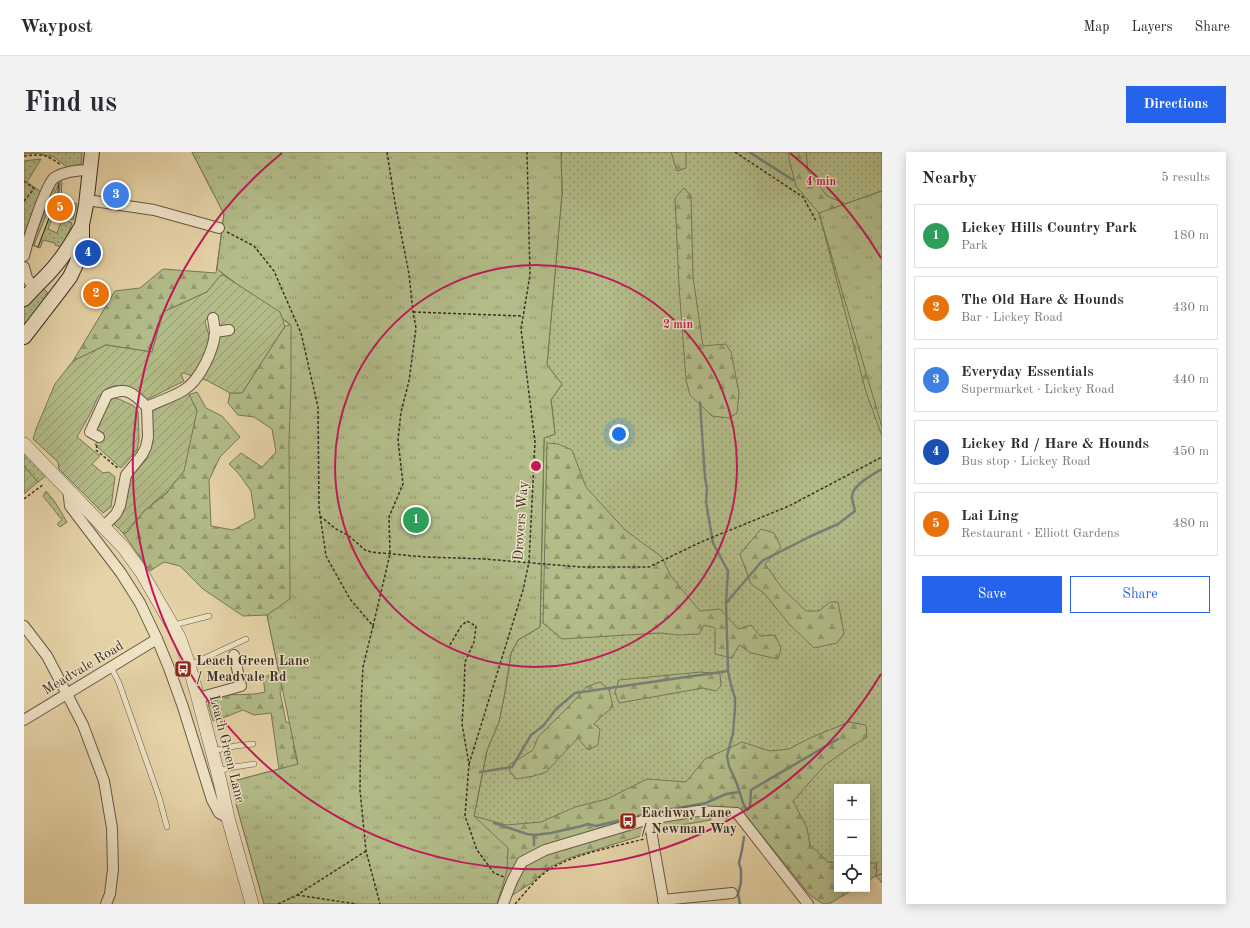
<!DOCTYPE html>
<meta charset="utf-8">
<style>
:root{--surface:#fff;--page:#f2f2f3;--text:#2b2b33;--muted:#7c7c81;--line:#e1e1e2;--accent:#2563eb}
body{margin:0;font-family:"Old Standard TT",serif;background:var(--page);color:var(--text)}
.controls{position:absolute;right:12px;bottom:12px;display:grid;overflow:hidden;border-radius:0px;box-shadow:0 2px 10px #0003}
.controls button{width:36px;height:36px;display:grid;place-items:center;padding:0;border:0;border-bottom:1px solid var(--line);background:var(--surface);color:var(--text);font:20px sans-serif}
.you{position:absolute;left:595px;top:282px;width:14px;height:14px;margin:-10px;border:3px solid #fff;border-radius:50%;background:#1a73e8;box-shadow:0 0 0 6px #1a73e833}
.badge{display:grid;place-items:center;width:26px;height:26px;border-radius:50%;background:var(--accent);color:#fff;font-size:13px;font-weight:700}
.pin{position:absolute;translate:-50% -50%;border:2px solid #fff;box-shadow:0 1px 4px #0006}
.list{margin:0;padding:0;list-style:none}
h2{display:flex;justify-content:space-between;align-items:center;height:52px;margin:0;padding:0 16px;font-size:17px}
h2 small{font-size:13px;font-weight:400;color:var(--muted)}
.list li{display:grid;grid-template-columns:26px 1fr auto;gap:12px;align-items:center;box-sizing:border-box;height:64px;margin:0 8px 8px;padding:0 8px;border:1px solid var(--line);border-radius:0px}
.list b{display:block;font-size:15px;white-space:nowrap}
.list p{margin:0;font-size:13px;white-space:nowrap;color:var(--muted)}
.list em{font-size:13px;font-style:normal;color:var(--muted)}
.actions{display:flex;gap:8px;padding:12px 16px}
.actions a{flex:1;padding:9px 0;border:1px solid var(--accent);border-radius:0px;text-align:center;font-size:14px;color:var(--accent)}
.actions .main{background:var(--accent);color:#fff}
.icon{flex:none;width:22px;height:22px;fill:none;stroke:currentColor;stroke-width:2;stroke-linecap:round;stroke-linejoin:round}
.map{position:relative;flex:none;width:858px;height:752px;overflow:hidden;border-radius:0px}
header{display:flex;align-items:center;gap:24px;box-sizing:border-box;height:56px;padding:0 20px;background:var(--surface);border-bottom:1px solid var(--line)}
header strong{font-size:19px}
nav{display:flex;gap:22px;margin-inline-start:auto;font-size:14px}
.intro{display:flex;align-items:center;justify-content:space-between;box-sizing:border-box;height:96px;padding:0 24px}
h1{margin:0;font-size:28px}
.button{padding:10px 18px;border-radius:0px;background:var(--accent);color:#fff;font-size:14px;font-weight:700}
main{display:flex;gap:24px;padding:0 24px}
aside{flex:1;background:var(--surface);border-radius:0px;box-shadow:0 2px 10px #0003}
.map>svg:first-child{display:block}
.grass{fill:url(#grass-dots);stroke:#777658;fill-rule:evenodd}
.forest{fill:url(#forest-firs);stroke:#777658}
.park{fill:url(#park-tufts);stroke:#777658}
.garden{fill:url(#garden-furrows);stroke:#777658}
.lines{fill:none;stroke-linecap:round;stroke-linejoin:round}
.stream{stroke:#75807c;stroke-width:2.5}
.service-casing{stroke:#665948;stroke-width:6}
.minor-casing{stroke:#665948;stroke-width:12}
.tertiary-casing{stroke:#665948;stroke-width:14}
.secondary-casing{stroke:#3b3028;stroke-width:16}
.path{stroke:#3b3028;stroke-width:1.5;stroke-dasharray:3 2;stroke-linecap:butt}
.service{stroke:#efe3c6;stroke-width:5}
.minor{stroke:#efe3c6;stroke-width:10}
.tertiary{stroke:#efe3c6;stroke-width:13}
.secondary{stroke:#efe3c6;stroke-width:14}
.tram{stroke:#3b3028;stroke-width:1}
.ring{fill:none;stroke:#c2185b;stroke-width:2}
.labels{text-anchor:middle;dominant-baseline:central;stroke-width:3;stroke-linejoin:round;paint-order:stroke}
.street-label{font-size:14px;fill:#3b3028;stroke:#efe3c6}
.poi-label{font-size:14px;font-weight:bold;fill:#3b3028;stroke:#efe3c6;text-anchor:start}
.centre{fill:#c2185b;stroke:#efe3c6;stroke-width:2}
.ring-label{font-size:12px;text-anchor:middle;font-weight:bold;fill:#c2185b;stroke:#efe3c6;stroke-width:3;stroke-linejoin:round;paint-order:stroke}
</style>
<header>
<strong>Waypost</strong>
<nav><a>Map</a><a>Layers</a><a>Share</a></nav>
</header>
<div class="intro"><h1>Find us</h1><a class="button">Directions</a></div>
<main>
<div class="map">
<svg width="858" height="752" viewBox="0 0 858 752">
<defs>
<pattern id="grass-dots" width="8" height="8" patternUnits="userSpaceOnUse"><rect width="8" height="8" fill="#b3bd89"/><path d="M2 2h.1M6 6h.1" fill="none" stroke="#939a70" stroke-width="1.8" stroke-linecap="round"/></pattern>
<pattern id="forest-firs" width="22" height="20" patternUnits="userSpaceOnUse"><rect width="22" height="20" fill="#b3bd89"/><path d="M5 1l3.5 6h-7zM16 11l3.5 6h-7z" fill="#939a70"/></pattern>
<pattern id="park-tufts" width="24" height="20" patternUnits="userSpaceOnUse"><rect width="24" height="20" fill="#b3bd89"/><path d="M3 7l-1-3M5 7V3M7 7l1-3M15 17l-1-3M17 17v-4M19 17l1-3" fill="none" stroke="#939a70"/></pattern>
<pattern id="garden-furrows" width="10" height="10" patternUnits="userSpaceOnUse"><rect width="10" height="10" fill="#b3bd89"/><path d="M-1 1l2-2M0 10L10 0M9 11l2-2" fill="none" stroke="#939a70"/></pattern>
</defs>
<rect width="100%" height="100%" fill="#e6d4a8"/>
<filter id="stains"><feTurbulence type="fractalNoise" baseFrequency=".005" numOctaves="4"/><feColorMatrix values="0 0 0 0 .2 0 0 0 0 .09 0 0 0 0 .02 0 0 0 .5 -.17"/></filter>
<radialGradient id="worn" r=".72"><stop offset=".6" stop-color="#630" stop-opacity="0"/><stop offset="1" stop-color="#630" stop-opacity=".3"/></radialGradient>
<g class="grass">
<path d="M0,0H58L57,12L44,16L30,5L12,1L0,2Z"/>
<path d="M537,0H858V39L795,61L858,275V722L852,724L843,723V635H813V722L722,636L484,696L450,664L463,598L475,569L481,540L487,501L494,488L516,475L520,286L531,282L527,248L538,232L522,213L538,41Z"/>
<path d="M17,7L3,30L17,40L0,84V9Z"/>
<path d="M36,29L38,30L37,44L35,46L24,77L33,81L37,70L40,71L41,68L48,71L42,88L38,95L31,93V91L19,88L16,96L8,93L30,34L32,31ZM35,31L36,32L35,40L14,95L10,93Z"/>
<path d="M45,49L53,52L49,68L42,66L43,64L40,62Z"/>
<path d="M20,137L25,142L0,179V155L15,139Z"/>
<path d="M0,300L23,323L14,330L0,314Z"/>
<path d="M22,339L31,350L43,370L36,375L33,372L38,368L19,344Z"/>
</g>
<g class="forest">
<path d="M168,0H537L538,41L523,213L538,232L527,248L531,282L520,286L516,475L494,488L487,501L481,540L475,570L463,598L450,664L482,673L517,670L551,655L583,647L623,627L662,630L681,607L718,590L746,599L765,597L786,586L825,570L842,573L843,585L825,596L801,613L769,649L783,676L786,693L804,710L813,711V737H830L805,752H799L786,743L717,658L686,655L687,668L646,675L545,706L524,716L506,732L479,749L477,752H394L285,497L256,540L262,570L286,578L281,590L269,594L274,612L240,752L206,630L255,617L247,561L230,563L219,558L204,564L189,569L184,552L203,543L231,542L241,540L239,525L255,521L243,463L219,464L179,437L156,414L140,410L126,419L99,381H102L120,359L144,340L161,244L173,240L182,256L198,264L216,285L196,305L185,328L187,374L209,378L231,366L227,339L215,322L205,312L217,301L238,315L252,300L248,277L230,265L214,263L204,251L206,241H218L261,174L266,173L197,120L199,123L196,124L183,140L139,160L128,200L82,193L49,209L91,139L116,136L139,117L192,121L200,62Z"/>
<path d="M647,0H662V16L653,19Z"/>
<path d="M765,0H782L784,19L803,44L822,52L858,39V284L842,240L795,61L772,34L765,7Z"/>
<path d="M660,36L667,44L669,125L679,194L702,192L707,200L715,241L713,261L705,266L688,264L666,243L662,228L655,134L651,46Z"/>
<path d="M523,291L534,292L548,298L562,335L601,378L620,392L638,405L646,423L676,459L696,457L714,477L727,473L736,484L751,483L757,496L754,507L727,501L715,493L708,506L691,502V476L680,473L675,482L655,483L636,481L538,487L519,471Z"/>
<path d="M737,377L750,381L757,395L741,412L758,436L782,459H795L806,450H814L820,482L813,491L790,496L765,472L740,441L727,432L716,402Z"/>
<path d="M677,520L696,522L697,534L692,539L679,536L595,551L591,540L595,528Z"/>
<path d="M576,530L585,538L589,555L578,564L570,572L576,577L574,593L564,598L554,586L522,620L510,624L492,627L486,620L485,613L509,598L514,585L551,548L562,535Z"/>
<path d="M843,711H853L852,724L858,722V731L852,724L843,729Z"/>
</g>
<g class="park">
<path d="M168,0H537L538,41L523,213L538,232L527,248L531,282L520,286L516,475L494,488L487,501L481,540L475,570L463,598L450,664L484,696L483,719L473,752H240L206,630L274,612L243,463L266,447L265,289L267,232V173L193,117L200,62Z"/>
<path d="M858,39V275L795,61Z"/>
</g>
<g class="garden">
<path d="M199,123L256,160L261,174L218,241H206L184,229L176,226L192,189L196,185L201,182L186,167H182L181,170L186,187L178,207L168,224L160,221L157,222L160,229L122,248L97,234H90L82,237L74,245L66,262L53,285L76,304L68,312L79,321L85,320L91,325L87,355L79,361L35,317L34,310L9,287L12,277L31,232L49,209L82,193L128,200L139,160L183,140L196,124Z"/>
<path d="M163,238L173,259L160,319L143,340L120,359L102,381H99L90,372L97,364L106,325L121,309L127,294L126,256Z"/>
<path d="M89,246L95,247L110,254L114,260L115,288L113,298L97,316L71,293L78,282L73,277L83,253Z"/>
<path d="M0,314L14,330L0,342Z"/>
</g>
<g class="lines">
<g class="stream">
<path d="M725,0L769,28"/>
<path d="M676,250L681,326L683,336L682,350L689,391L704,419L702,451L704,519L707,533L711,546V556L709,581L703,604L705,614L713,632L719,651L723,658L726,655L727,638L814,587"/>
<path d="M703,450L738,409L785,385L814,372L831,359C830,354 828,349 828,344C828,334 850,321 858,317"/>
<path d="M456,620L488,615L507,583L519,574L532,557L551,541L704,519"/>
<path d="M470,671L503,682L510,683L527,681L558,674L564,672L572,674L631,660L682,651L702,642L715,640"/>
<path d="M510,693V683"/>
<path d="M716,752L714,742L717,730V718L715,711L718,698L720,685"/>
</g>
<defs>
<g id="service">
<path d="M150,473L185,464"/>
<path d="M166,513L222,487"/>
<path d="M87,515L95,531L135,645L143,675"/>
<path d="M189,599L211,594L229,592"/>
<path d="M194,619L210,615L230,612"/>
</g>
<g id="minor">
<path d="M63,48L130,58L195,76"/>
<path d="M0,104C3,91 22,32 30,26C39,20 55,18 66,18"/>
<path d="M0,115L3,126L9,135"/>
<path d="M189,166L191,180L205,178"/>
<path d="M123,255C135,249 149,245 160,238C176,228 190,198 191,180"/>
<path d="M75,285L66,280L83,243C103,234 109,241 123,255L124,285L122,295L118,303L102,323L96,354L92,362L80,374"/>
<path d="M44,337L46,354L97,421L116,451L133,487L145,516L159,555L188,648L195,661L204,666"/>
<path d="M0,474L23,504L59,573L80,629L88,676L89,717L86,742L82,752"/>
<path d="M174,546L217,534L210,503"/>
<path d="M0,568L133,487"/>
<path d="M625,667L640,752"/>
<path d="M639,748L708,741"/>
<path d="M479,752L488,729L498,710L521,698L625,667L674,659L713,661L784,752"/>
</g>
<path id="tertiary" d="M0,292L100,396L118,421L155,485L165,513L174,546L196,629L204,666L228,752"/>
<g id="secondary">
<path d="M0,147C7,139 14,132 22,124C36,110 47,93 57,75"/>
<path d="M0,185L37,137L46,125L53,110L58,89V73L62,53L68,0"/>
</g>
</defs>
<use href="#service" class="service-casing"/>
<use href="#minor" class="minor-casing"/>
<use href="#tertiary" class="tertiary-casing"/>
<use href="#secondary" class="secondary-casing"/>
<g class="path">
<path d="M711,0L779,45L792,69"/>
<path d="M0,4C18,2 22,2 37,13"/>
<path d="M0,29L12,38"/>
<path d="M0,49L10,37"/>
<path d="M203,80L230,94L250,119L277,181L294,255L295,356L302,404L326,447L349,474L339,515L337,552L336,638L342,699L356,752"/>
<path d="M389,160L498,164"/>
<path d="M73,293L72,298L95,317"/>
<path d="M0,347L20,332"/>
<path d="M296,364L312,377L325,384L341,398L347,400L401,405L461,407L556,415H625L677,390L765,354L858,305"/>
<path d="M349,474L366,402L365,365L379,332L374,288L377,260L385,229L392,176L389,160L385,122L371,51L363,0"/>
<path d="M426,493L437,474L443,469L452,474L450,490L441,510L440,540L438,572L445,612L441,664L453,698L470,721L480,725"/>
<path d="M445,612L499,438L505,410L511,290L497,177L506,123L503,0"/>
<path d="M273,743L333,752"/>
<path d="M254,752L273,743L342,699"/>
<path d="M491,752C502,740 512,726 526,717C553,701 590,695 620,687"/>
</g>
<use href="#service" class="service"/>
<use href="#minor" class="minor"/>
<use href="#tertiary" class="tertiary"/>
<use href="#secondary" class="secondary"/>
<path class="tram" d="M14,95L33,45L35,31"/>
</g>
<g class="ring">
<circle cx="512" cy="314" r="201"/>
<path d="M857 522A403 403 0 1 1 258 1M766 1A403 403 0 0 1 857 106"/>
</g>
<defs>
<symbol id="bus-square" viewBox="-11 -11 22 22"><rect x="-9" y="-9" width="18" height="18" rx="4" fill="#8f2418" stroke="#efe3c6"/><path d="M-5-6H5V4H4V6H2V4H-2V6H-4V4H-5ZM-3.5-4V0h7V-4ZM-3.5 1.2v1.5H-2V1.2ZM2 1.2v1.5H3.5V1.2Z" fill="#fff"/></symbol>
</defs>
<g fill-rule="evenodd">
<use href="#bus-square" x="149" y="507" width="20" height="20"/>
<use href="#bus-square" x="594" y="659" width="20" height="20"/>
</g>
<g class="labels">
<g class="street-label">
<text transform="translate(497 369) rotate(-86)">Drovers Way</text>
<text transform="translate(59 516) rotate(-31)">Meadvale Road</text>
<text transform="translate(203 597) rotate(76)">Leach Green Lane</text>
</g>
<g class="poi-label">
<text x="172" y="509">Leach Green Lane<tspan x="172" dy="16">/ Meadvale Rd</tspan></text>
<text x="617" y="661">Eachway Lane<tspan x="617" dy="16">/ Newman Way</tspan></text>
</g>
</g>
<circle cx="512" cy="314" r="6" class="centre"/>
<g class="ring-label">
<text x="797" y="33">4 min</text>
<text x="654" y="176">2 min</text>
</g>
<rect width="100%" height="100%" filter="url(#stains)"/>
<rect width="100%" height="100%" fill="url(#worn)"/>
</svg>
<div class="controls">
<button>+</button>
<button>−</button>
<button><svg class="icon" aria-label="locate" viewBox="0 0 24 24"><circle cx="12" cy="12" r="6"/><path d="M12 2v4M12 18v4M2 12h4M18 12h4"/></svg></button>
</div>
<div class="you"></div>
<div class="pin badge" style="left:392px;top:368px;background:#2e9e5b">1</div>
<div class="pin badge" style="left:72px;top:142px;background:#e8710a">2</div>
<div class="pin badge" style="left:92px;top:43px;background:#3f7fe0">3</div>
<div class="pin badge" style="left:64px;top:101px;background:#1a4fb4">4</div>
<div class="pin badge" style="left:36px;top:56px;background:#e8710a">5</div>
</div>
<aside>
<h2>Nearby<small>5 results</small></h2>
<ul class="list">
<li><span class="badge" style="background:#2e9e5b">1</span><div><b>Lickey Hills Country Park</b><p>Park</p></div><em>180 m</em></li>
<li><span class="badge" style="background:#e8710a">2</span><div><b>The Old Hare &amp; Hounds</b><p>Bar · Lickey Road</p></div><em>430 m</em></li>
<li><span class="badge" style="background:#3f7fe0">3</span><div><b>Everyday Essentials</b><p>Supermarket · Lickey Road</p></div><em>440 m</em></li>
<li><span class="badge" style="background:#1a4fb4">4</span><div><b>Lickey Rd / Hare &amp; Hounds</b><p>Bus stop · Lickey Road</p></div><em>450 m</em></li>
<li><span class="badge" style="background:#e8710a">5</span><div><b>Lai Ling</b><p>Restaurant · Elliott Gardens</p></div><em>480 m</em></li>
</ul>
<div class="actions"><a class="main">Save</a><a>Share</a></div>
</aside>
</main>
